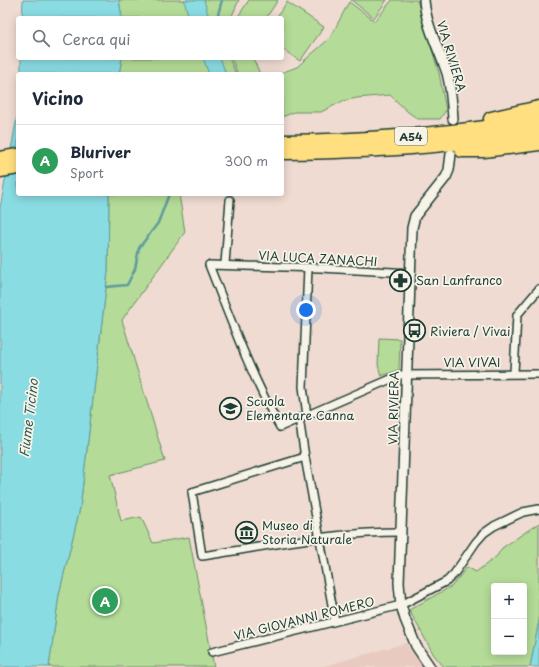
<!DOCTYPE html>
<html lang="it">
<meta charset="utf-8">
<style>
:root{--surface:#fff;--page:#f2f2f3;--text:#1f2937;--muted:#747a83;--line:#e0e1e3;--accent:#b45309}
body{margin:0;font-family:"Playpen Sans",sans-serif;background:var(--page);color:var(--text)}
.controls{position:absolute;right:12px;bottom:12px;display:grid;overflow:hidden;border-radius:4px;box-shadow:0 2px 10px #0003}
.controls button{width:36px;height:36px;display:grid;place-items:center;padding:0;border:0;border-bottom:1px solid var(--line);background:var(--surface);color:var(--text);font:20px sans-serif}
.you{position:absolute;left:306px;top:310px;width:14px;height:14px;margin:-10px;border:3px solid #fff;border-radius:50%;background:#1a73e8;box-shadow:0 0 0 6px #1a73e833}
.badge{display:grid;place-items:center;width:26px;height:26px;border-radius:50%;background:var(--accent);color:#fff;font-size:13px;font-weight:700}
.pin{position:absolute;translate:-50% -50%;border:2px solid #fff;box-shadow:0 1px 4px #0006}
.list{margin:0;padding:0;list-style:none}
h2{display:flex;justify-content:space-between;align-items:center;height:52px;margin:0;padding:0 16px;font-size:17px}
h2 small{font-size:13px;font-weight:400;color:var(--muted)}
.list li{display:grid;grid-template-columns:26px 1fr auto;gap:12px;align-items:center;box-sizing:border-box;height:72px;padding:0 16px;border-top:1px solid var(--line)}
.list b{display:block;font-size:15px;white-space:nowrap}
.list p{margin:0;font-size:13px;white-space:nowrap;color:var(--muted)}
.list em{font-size:13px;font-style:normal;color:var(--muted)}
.icon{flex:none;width:22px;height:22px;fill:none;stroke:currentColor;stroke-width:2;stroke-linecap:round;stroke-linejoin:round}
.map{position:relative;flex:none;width:539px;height:667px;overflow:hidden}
.search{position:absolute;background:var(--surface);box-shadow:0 2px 10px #0003;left:16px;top:16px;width:268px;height:44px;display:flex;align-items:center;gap:10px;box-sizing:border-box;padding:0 14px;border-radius:4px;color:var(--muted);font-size:15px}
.panel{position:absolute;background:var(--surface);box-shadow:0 2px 10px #0003;left:16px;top:72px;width:268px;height:124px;border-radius:4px}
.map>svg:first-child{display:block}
.built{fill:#e9cac1}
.green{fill:#b4db97;stroke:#6a8c66;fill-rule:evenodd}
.water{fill:#8adce3;stroke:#5f9c9d}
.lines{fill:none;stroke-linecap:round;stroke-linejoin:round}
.stream{stroke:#5f9c9d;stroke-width:2.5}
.minor-casing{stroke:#1f3d34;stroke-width:10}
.tertiary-casing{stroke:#1f3d34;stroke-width:12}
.motorway-casing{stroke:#1f3d34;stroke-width:17}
.minor{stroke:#f7f3e8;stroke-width:7}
.tertiary{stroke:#f7f3e8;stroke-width:9}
.motorway{stroke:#ffdf80;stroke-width:14}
.labels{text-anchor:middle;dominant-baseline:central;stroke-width:3.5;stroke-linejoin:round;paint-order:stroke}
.shield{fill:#f7f3e8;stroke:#60746a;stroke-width:1}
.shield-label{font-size:11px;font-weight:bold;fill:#1f3d34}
.street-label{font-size:12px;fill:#1f3d34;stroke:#f7f3e8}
.poi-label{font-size:12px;fill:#1f3d34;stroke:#f7f3e8;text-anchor:start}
.water-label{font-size:13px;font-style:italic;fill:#345d57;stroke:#f7f3e8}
</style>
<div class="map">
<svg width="539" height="667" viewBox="0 0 539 667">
<rect width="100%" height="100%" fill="#efdbd1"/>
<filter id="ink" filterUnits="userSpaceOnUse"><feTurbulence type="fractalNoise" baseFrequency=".025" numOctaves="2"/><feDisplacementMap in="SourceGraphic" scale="8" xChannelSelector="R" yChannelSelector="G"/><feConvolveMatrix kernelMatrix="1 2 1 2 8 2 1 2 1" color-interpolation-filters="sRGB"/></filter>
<g filter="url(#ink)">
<path class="built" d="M406,643L423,667H321Z"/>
<g class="green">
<path d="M119,0H239L231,18H122Z"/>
<path d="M249,0H278L266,18H237Z"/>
<path d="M351,0H387L374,18Z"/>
<path d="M392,0H417L439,73L446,110L440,119H418L408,112L390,95L357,98L343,101L321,112H294L282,117V74H278L297,67L330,38L349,2L375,21Z"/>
<path d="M287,2L324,27L300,61L282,49V18H276Z"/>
<path d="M122,58H229L236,74H119Z"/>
<path d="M231,58H253L260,74H238Z"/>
<path d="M109,194H179L185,232L122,320L165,461L110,475L121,521L141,517L153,543L189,537L214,667H49L59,594L80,508L108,271Z"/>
<path d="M379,338L400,339L399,370L381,376L378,365Z"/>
<path d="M539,523V621L530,667H444L434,655L409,610L452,586L467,567L476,572L497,556L502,548ZM494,586H524V652H494Z"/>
</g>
<g class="water">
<path d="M23,0H119L122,18H22Z"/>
<path d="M184,0H204L209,18H189Z"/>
<path d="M21,58H122L119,74H21Z"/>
<path d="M203,58H220L226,74H209Z"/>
<path d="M18,112V194H109L108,271L80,508L59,594L49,667H0V208Z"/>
<path d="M539,621V667H530Z"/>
</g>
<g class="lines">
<g class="stream">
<path d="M217,18L222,0"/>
<path d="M106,287L127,285L135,269L139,248L158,223L169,194"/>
</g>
<defs>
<g id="minor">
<path d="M225,264L230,200"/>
<path d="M411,273L321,268L209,265C231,320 251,376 280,427L400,375L539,374"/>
<path d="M514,373L517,315L539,289"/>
<path d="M307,415L303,387L308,268"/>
<path d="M299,418L305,457L335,621"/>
<path d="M305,457L192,492L202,556C268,546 334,532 401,532"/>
<path d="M212,652L401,605L447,581L454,574L476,542L484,533L494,526L523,512L539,509"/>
</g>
<g id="tertiary">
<path d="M424,0C426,26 439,49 447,73C451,88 452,103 453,119"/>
<path d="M430,667L416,646L405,619L401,605L399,583L412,228L415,216L446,177L449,170L451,154"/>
</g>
<g id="motorway">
<path d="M491,119L539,108"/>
<path d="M282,142C368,141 454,134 539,120"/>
<path d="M462,150H484L539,143"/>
<path d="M282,152C368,151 454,147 539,130"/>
<path d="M0,159L18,156"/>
<path d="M0,170L18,167"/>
</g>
</defs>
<use href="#minor" class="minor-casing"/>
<use href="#tertiary" class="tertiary-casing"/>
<use href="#motorway" class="motorway-casing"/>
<use href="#minor" class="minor"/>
<use href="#tertiary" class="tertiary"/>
<use href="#motorway" class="motorway"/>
</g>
</g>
<defs>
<symbol id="pharmacy-ring" viewBox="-11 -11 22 22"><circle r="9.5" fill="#f7f3e8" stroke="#1f3d34" stroke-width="1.5"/><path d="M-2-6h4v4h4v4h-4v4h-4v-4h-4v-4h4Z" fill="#1f3d34"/></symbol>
<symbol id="bus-ring" viewBox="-11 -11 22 22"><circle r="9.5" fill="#f7f3e8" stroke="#1f3d34" stroke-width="1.5"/><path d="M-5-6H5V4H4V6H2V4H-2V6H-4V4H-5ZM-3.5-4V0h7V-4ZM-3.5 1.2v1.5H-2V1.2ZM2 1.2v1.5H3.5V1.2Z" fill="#1f3d34"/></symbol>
<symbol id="school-ring" viewBox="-11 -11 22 22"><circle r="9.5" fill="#f7f3e8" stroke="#1f3d34" stroke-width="1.5"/><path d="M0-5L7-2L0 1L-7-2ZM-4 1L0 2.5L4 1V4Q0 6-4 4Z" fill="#1f3d34"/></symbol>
<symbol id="museum-ring" viewBox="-11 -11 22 22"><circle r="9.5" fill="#f7f3e8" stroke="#1f3d34" stroke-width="1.5"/><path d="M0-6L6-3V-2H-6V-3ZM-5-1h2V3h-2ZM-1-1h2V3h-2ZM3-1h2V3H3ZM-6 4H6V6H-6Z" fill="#1f3d34"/></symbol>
</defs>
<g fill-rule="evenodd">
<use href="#pharmacy-ring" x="388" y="268" width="25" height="25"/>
<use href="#bus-ring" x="402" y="318" width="25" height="25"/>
<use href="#school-ring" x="218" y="396" width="25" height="25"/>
<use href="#museum-ring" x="234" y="520" width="25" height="25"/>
</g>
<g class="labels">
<rect class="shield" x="395" y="127" width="32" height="18" rx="3"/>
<g class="shield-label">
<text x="411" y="136">A54</text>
</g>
<g class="street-label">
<text transform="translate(452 56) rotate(73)">VIA RIVIERA</text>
<text transform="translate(318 258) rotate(3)">VIA LUCA ZANACHI</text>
<text x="472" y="362">VIA VIVAI</text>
<text transform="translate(393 408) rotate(-89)">VIA RIVIERA</text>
<text transform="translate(304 618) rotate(-14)">VIA GIOVANNI ROMERO</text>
</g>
<g class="poi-label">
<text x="416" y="280">San Lanfranco</text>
<text x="430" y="331">Riviera / Vivai</text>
<text x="246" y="401">Scuola<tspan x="246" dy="14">Elementare Canna</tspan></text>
<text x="262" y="525">Museo di<tspan x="262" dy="14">Storia Naturale</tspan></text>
</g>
<g class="water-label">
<text transform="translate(28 418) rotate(-83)">Fiume Ticino</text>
</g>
</g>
</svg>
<div class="controls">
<button>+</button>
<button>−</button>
</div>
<div class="you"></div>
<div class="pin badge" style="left:105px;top:601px;background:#2e9e5b">A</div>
<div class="search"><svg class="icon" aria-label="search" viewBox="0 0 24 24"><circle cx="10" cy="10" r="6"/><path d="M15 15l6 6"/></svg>Cerca qui</div>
<section class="panel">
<h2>Vicino<small></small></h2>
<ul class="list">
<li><span class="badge" style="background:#2e9e5b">A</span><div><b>Bluriver</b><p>Sport</p></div><em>300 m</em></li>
</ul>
</section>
</div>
